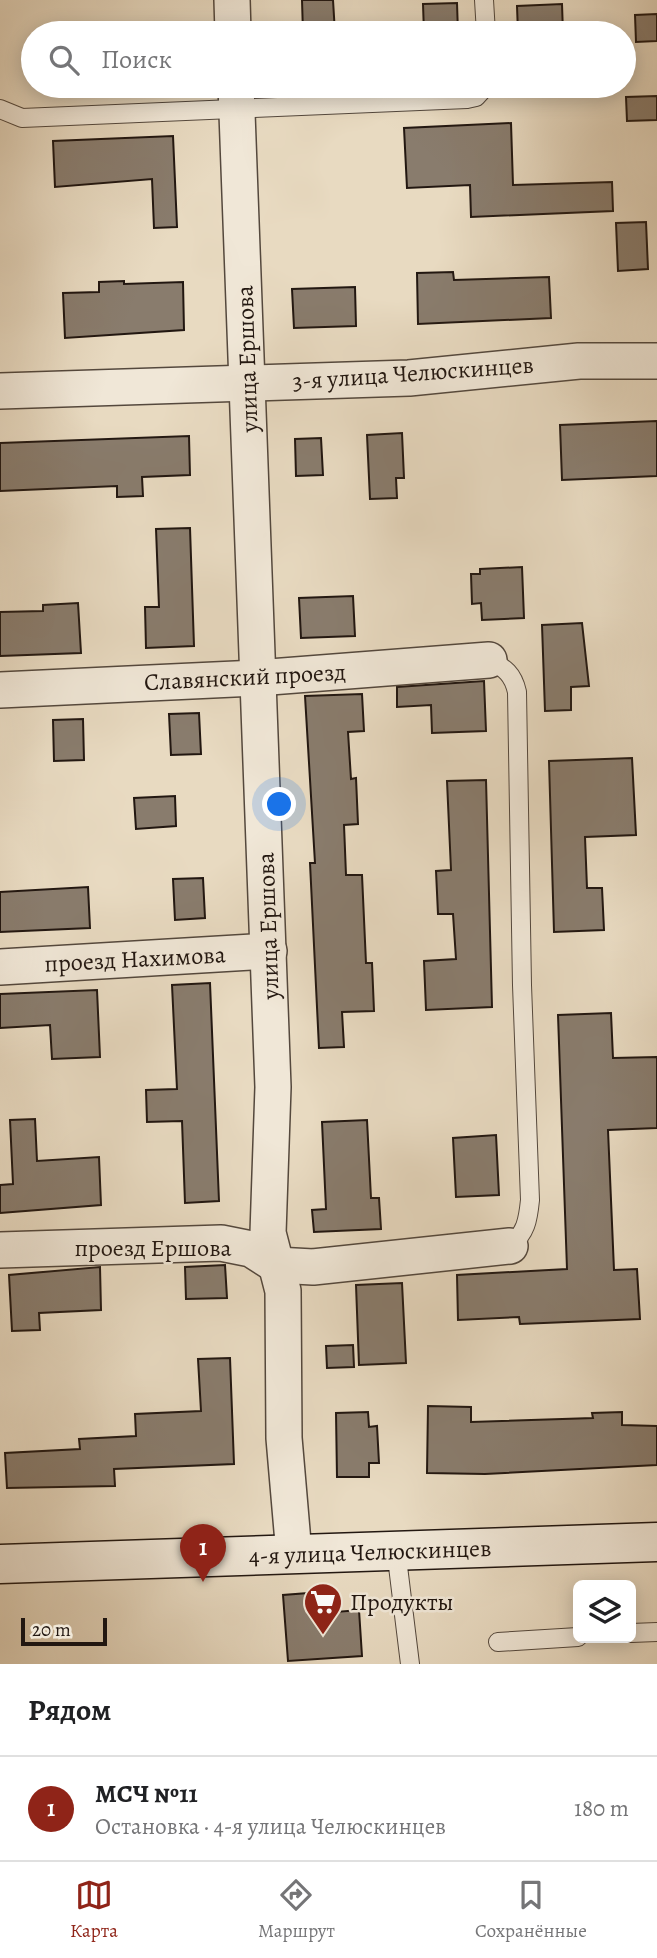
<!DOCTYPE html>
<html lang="ru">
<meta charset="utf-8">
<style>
:root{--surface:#fff;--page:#f6f6f6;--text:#202124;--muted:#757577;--line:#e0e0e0;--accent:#8f2418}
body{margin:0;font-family:Alegreya,serif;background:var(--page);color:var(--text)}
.controls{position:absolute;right:21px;bottom:21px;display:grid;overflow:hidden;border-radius:10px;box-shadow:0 4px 18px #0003}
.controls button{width:63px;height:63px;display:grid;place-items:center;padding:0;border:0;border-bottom:2px solid var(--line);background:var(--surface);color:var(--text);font:35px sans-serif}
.scale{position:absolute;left:21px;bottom:18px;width:86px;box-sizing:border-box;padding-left:7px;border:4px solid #221711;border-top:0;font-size:19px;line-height:24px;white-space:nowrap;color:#221711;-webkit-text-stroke:5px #f0e7d7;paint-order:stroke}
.you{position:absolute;left:280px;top:805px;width:24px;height:24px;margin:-18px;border:5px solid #fff;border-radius:50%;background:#1a73e8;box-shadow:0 0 0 10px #1a73e833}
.badge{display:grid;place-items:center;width:46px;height:46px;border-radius:50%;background:var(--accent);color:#fff;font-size:23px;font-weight:700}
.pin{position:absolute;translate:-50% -58px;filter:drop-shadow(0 2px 4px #0008)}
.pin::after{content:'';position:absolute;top:37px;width:24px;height:21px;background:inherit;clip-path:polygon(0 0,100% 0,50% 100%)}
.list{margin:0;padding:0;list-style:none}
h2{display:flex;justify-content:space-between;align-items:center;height:91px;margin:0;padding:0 28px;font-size:30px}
h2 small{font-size:23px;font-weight:400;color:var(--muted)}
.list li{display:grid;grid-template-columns:46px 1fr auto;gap:21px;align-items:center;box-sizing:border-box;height:105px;padding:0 28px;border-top:2px solid var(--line)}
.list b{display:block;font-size:26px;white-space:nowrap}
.list p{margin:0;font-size:23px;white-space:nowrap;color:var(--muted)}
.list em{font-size:23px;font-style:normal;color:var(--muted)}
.icon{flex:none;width:38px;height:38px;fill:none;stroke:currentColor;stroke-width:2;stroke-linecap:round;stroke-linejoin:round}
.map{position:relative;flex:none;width:657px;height:1664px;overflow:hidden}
.search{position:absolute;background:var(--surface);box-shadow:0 4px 18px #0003;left:21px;right:21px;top:21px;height:77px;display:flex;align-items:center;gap:18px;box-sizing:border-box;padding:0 24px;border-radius:38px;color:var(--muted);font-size:26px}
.sheet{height:196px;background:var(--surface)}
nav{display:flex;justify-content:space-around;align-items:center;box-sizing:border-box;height:98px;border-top:2px solid var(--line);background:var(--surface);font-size:19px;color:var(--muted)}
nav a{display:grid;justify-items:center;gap:4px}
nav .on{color:var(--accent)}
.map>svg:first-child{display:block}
.building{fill:#897c6d;stroke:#221711;stroke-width:2}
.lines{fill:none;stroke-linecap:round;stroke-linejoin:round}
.lane-casing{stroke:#54483d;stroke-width:20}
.street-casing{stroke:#54483d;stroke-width:38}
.secondary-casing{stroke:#221711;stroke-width:41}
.lane{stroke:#f0e7d7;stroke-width:18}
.street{stroke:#f0e7d7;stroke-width:35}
.secondary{stroke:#f0e7d7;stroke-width:38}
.labels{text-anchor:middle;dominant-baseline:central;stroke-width:5;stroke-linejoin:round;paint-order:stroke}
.street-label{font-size:24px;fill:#221711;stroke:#f0e7d7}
.poi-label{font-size:24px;fill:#221711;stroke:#f0e7d7;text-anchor:start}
</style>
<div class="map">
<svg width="657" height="1664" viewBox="0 0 657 1664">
<rect width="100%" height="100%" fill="#e8dac1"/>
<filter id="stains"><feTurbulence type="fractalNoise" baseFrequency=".00286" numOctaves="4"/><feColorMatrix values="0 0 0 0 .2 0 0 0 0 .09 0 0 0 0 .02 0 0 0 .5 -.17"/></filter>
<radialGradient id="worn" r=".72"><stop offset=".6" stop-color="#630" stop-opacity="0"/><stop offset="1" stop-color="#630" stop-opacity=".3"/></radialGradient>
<g class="building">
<path d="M302,0H333L335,33H303Z"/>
<path d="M457,3L458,33H424L423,4Z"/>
<path d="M562,4L563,33H518L517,6Z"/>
<path d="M657,14V41L636,42L635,15Z"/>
<path d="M657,96V120L627,121L626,97Z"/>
<path d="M511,123L513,185L612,182L613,211L471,217L470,185L407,188L404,128Z"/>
<path d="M173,136L177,227L154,228L152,179L55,187L53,141Z"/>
<path d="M646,222L648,269L618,271L616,223Z"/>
<path d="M453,272L454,280L549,277L551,318L418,324L417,273Z"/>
<path d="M124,281V284L183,282L184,330L65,338L63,293L99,292V282Z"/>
<path d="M355,287L356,326L294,328L292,289Z"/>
<path d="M657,421V476L562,480L560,425Z"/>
<path d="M402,433L404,478H396L397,498L370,499L367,435Z"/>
<path d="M189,436L190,475L142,477L143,496L117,497V486L0,491V443Z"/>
<path d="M321,438L323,475L296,476L295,439Z"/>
<path d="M190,528L194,646L146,648L145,607H159L156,529Z"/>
<path d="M522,567L524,618L482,620L481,603L472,604L471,574H480V569Z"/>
<path d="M353,596L355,636L301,638L299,598Z"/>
<path d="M78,603L81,653L0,656V612L43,611V605Z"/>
<path d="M582,623L589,686L571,687V710L545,711L542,625Z"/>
<path d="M484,681L486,731L432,733L431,705L397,707V687Z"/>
<path d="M362,694L364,731L348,732L351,779L356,778L358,824L344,825L346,875H362L366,963H372L374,1011L342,1012L344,1047L319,1048L310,863H315L305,696Z"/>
<path d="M199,713L201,754L171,755L169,714Z"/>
<path d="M83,719L84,760L54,761L53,720Z"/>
<path d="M632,758L636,835L585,837L587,888H602L604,930L554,932L549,761Z"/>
<path d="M486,780L492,1007L426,1010L424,961L456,959L453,914H438L436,871L451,870L447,781Z"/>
<path d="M175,796L176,826L136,829L134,798Z"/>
<path d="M203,878L205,918L175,920L173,879Z"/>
<path d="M88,887L90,928L0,932V892Z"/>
<path d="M210,983L219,1201L185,1203L182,1121L147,1122L146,1090L177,1089L172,985Z"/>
<path d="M97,990L100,1057L52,1059L50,1025L0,1028V994Z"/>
<path d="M611,1013L613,1058L657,1057V1128L608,1130L614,1270L637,1269L640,1319L520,1324L519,1317L458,1320L457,1275L567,1269L558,1015Z"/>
<path d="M35,1119L37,1161L99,1157L101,1205L0,1213V1185L13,1184L10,1120Z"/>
<path d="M367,1120L371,1198H379L381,1229L314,1232L312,1210L326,1209L322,1122Z"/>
<path d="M496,1135L499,1195L456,1197L453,1138Z"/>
<path d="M225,1265L227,1298L186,1299L185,1267Z"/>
<path d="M100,1267L101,1310L39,1313L40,1330L12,1331L9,1275Z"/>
<path d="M402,1283L406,1363L359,1365L356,1285Z"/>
<path d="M353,1345L354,1367L327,1368L326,1346Z"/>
<path d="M230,1358L234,1464L114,1469L115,1486L7,1488L5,1453L80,1449L79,1439L136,1436L135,1414L201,1411L198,1359Z"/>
<path d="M428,1406L471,1407V1422L593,1418L592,1413L622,1412V1425L657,1426V1465L485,1474L427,1473Z"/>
<path d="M368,1412L369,1427L377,1426L379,1463H369V1477H337L336,1413Z"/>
<path d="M334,1591L336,1612L359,1610L362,1656L288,1661L283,1595Z"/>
</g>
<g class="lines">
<defs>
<g id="lane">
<path d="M484,0L486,33"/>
<path d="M0,109L22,118L467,99L476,97L486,86"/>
<path d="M489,660C505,668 513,674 517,692L522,985L530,1200C528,1220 526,1233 510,1246"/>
<path d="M396,1550L410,1664"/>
<path d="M631,1633L657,1632"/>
<path d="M498,1642L578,1637"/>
</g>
<g id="street">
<path d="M232,0L233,33"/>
<path d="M236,86L273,1087L268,1233L283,1291L284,1438L294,1554"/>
<path d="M0,391L409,378L579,361H657"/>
<path d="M0,690L257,678L489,660"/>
<path d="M0,967L269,951"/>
<path d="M0,1250L221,1243L251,1249L276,1265L313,1267L510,1246"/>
</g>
<path id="secondary" d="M0,1564L657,1542"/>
</defs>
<use href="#lane" class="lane-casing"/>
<use href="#street" class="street-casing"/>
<use href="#secondary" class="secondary-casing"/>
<use href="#lane" class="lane"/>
<use href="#street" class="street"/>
<use href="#secondary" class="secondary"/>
</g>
<defs>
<symbol id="supermarket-pin" viewBox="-11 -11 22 30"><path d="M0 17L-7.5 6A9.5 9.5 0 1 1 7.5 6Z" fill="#8f2418" stroke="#f0e7d7"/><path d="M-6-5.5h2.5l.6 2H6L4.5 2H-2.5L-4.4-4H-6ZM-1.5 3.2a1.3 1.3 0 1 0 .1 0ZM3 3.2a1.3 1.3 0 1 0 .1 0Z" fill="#fff"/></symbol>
</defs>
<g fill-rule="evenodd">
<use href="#supermarket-pin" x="301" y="1580" width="44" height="60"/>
</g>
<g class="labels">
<g class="street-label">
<text transform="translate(247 359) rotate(-92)">улица Ершова</text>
<text transform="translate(413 373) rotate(-4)">3-я улица Челюскинцев</text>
<text transform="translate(245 677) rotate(-3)">Славянский проезд</text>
<text transform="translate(268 926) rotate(-92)">улица Ершова</text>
<text transform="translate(135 959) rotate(-3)">проезд Нахимова</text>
<text x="153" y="1248">проезд Ершова</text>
<text transform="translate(370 1552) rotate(-2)">4-я улица Челюскинцев</text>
</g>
<g class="poi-label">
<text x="350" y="1602">Продукты</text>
</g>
</g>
<rect width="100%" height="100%" filter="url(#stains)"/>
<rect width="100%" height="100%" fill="url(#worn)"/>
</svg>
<div class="controls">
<button><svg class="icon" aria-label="layers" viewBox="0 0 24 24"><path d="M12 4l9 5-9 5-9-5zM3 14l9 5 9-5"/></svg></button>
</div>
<div class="scale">20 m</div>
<div class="you"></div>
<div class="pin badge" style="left:203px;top:1582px">1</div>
<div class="search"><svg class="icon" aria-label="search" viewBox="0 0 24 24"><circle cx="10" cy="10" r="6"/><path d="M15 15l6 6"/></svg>Поиск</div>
</div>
<section class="sheet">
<h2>Рядом<small></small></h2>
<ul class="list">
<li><span class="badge">1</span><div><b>МСЧ №11</b><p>Остановка · 4-я улица Челюскинцев</p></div><em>180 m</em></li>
</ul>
</section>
<nav>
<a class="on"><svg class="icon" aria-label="map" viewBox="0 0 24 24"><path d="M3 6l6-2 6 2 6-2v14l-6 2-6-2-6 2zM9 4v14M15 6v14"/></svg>Карта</a>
<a><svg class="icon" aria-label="directions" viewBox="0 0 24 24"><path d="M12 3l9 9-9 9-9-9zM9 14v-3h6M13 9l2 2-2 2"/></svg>Маршрут</a>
<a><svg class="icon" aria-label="saved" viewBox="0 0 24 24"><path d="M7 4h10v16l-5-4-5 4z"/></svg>Сохранённые</a>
</nav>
